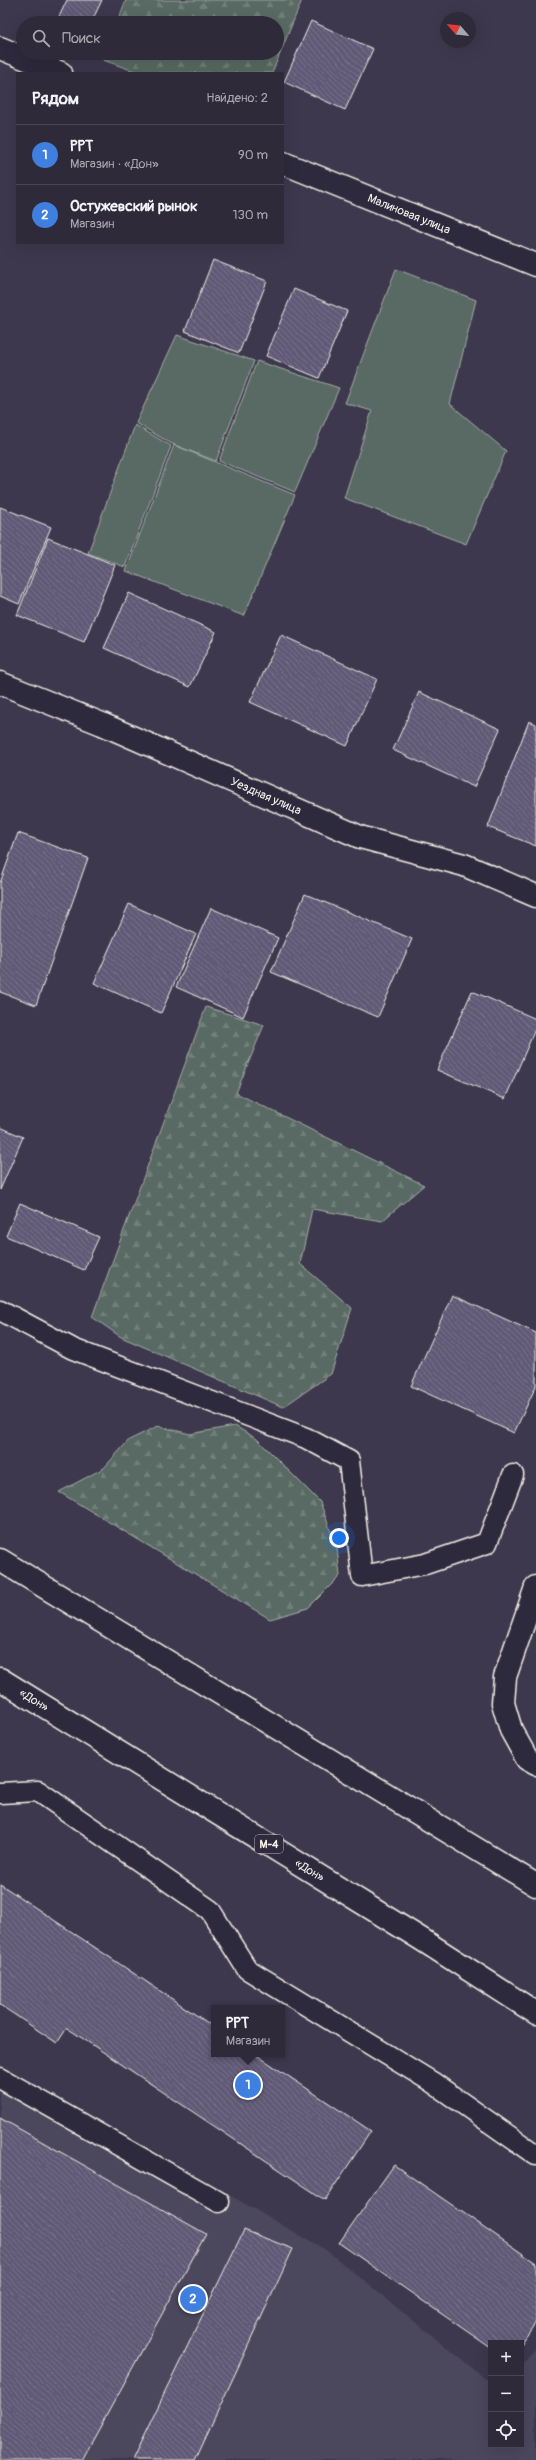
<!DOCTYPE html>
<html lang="ru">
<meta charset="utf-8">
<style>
:root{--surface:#2e2a3a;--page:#3a3645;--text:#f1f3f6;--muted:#a7a7af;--line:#494654;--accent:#8c9099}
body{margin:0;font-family:Pangolin,sans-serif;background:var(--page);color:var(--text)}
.controls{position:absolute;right:12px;bottom:12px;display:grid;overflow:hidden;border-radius:0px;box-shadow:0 4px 16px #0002}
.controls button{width:36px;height:36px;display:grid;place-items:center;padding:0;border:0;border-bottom:1px solid var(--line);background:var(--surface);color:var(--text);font:20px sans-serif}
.compass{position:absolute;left:440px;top:12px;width:36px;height:36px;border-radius:50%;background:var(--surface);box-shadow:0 4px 16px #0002;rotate:298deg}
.you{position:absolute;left:339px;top:1538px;width:14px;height:14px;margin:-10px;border:3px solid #fff;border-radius:50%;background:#1a73e8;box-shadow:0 0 0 6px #1a73e833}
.badge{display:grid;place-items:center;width:26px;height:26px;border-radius:50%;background:var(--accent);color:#fff;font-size:13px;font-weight:700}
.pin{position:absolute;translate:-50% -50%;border:2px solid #fff;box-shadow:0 1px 4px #0006}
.popup{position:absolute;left:211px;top:2005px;width:74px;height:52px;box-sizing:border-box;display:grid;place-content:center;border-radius:0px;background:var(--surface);filter:drop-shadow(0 1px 3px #0005);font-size:13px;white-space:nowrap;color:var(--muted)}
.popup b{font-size:15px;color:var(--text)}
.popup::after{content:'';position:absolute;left:50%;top:100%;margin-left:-8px;border:8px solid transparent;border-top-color:var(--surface)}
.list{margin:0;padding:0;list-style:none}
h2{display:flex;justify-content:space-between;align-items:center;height:52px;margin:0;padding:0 16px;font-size:17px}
h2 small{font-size:13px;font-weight:400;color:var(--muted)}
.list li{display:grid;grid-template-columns:26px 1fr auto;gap:12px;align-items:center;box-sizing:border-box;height:60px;padding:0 16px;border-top:1px solid var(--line)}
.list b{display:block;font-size:15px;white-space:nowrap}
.list p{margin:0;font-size:13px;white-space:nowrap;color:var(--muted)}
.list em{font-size:13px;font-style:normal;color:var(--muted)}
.icon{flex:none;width:22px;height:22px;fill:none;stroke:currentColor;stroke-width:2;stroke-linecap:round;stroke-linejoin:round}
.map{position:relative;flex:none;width:536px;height:2460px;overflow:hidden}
.search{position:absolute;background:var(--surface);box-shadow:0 4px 16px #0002;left:16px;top:16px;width:268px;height:44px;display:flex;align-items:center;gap:10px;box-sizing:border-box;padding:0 14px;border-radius:22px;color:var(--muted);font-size:15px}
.panel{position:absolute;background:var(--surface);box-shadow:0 4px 16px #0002;left:16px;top:72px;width:268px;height:172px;border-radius:0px}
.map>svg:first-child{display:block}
.built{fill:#4b465d}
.forest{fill:url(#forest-firs);stroke:#a6aea6}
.garden{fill:#586a63;stroke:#a6aea6}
.building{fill:url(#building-back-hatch);stroke:#f4f1e8}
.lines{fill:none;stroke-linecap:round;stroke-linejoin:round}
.lane-casing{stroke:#f4f1e8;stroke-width:23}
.street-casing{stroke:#f4f1e8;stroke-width:25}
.highway-casing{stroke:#f4f1e8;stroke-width:25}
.lane{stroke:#2f2a3d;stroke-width:20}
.street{stroke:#2f2a3d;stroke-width:22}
.highway{stroke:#2f2a3d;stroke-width:22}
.labels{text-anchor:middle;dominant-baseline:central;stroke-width:3;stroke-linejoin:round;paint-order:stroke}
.shield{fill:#2f2a3d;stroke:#b9b5b5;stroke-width:1}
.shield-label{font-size:11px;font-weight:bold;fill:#f4f1e8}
.street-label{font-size:12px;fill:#f4f1e8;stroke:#2f2a3d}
</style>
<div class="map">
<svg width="536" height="2460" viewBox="0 0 536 2460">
<defs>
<pattern id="forest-firs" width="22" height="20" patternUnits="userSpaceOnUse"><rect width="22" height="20" fill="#586a63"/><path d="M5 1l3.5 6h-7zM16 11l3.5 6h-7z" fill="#718079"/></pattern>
<pattern id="building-back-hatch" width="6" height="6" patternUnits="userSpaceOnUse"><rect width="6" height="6" fill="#615a77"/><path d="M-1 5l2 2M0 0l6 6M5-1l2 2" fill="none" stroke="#78728a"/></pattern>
</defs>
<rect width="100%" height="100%" fill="#3e384e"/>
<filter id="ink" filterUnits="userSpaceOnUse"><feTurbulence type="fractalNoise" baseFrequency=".025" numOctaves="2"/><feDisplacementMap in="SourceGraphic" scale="8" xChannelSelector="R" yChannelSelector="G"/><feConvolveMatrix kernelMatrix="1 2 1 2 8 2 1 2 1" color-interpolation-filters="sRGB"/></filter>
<g filter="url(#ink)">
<path class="built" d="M0,2064L326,2250L491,2383V2445H521V2366L536,2348V2460H0Z"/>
<g class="forest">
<path d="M126,0H302L272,73H140L103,60L106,53H277V23H117Z"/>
<path d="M206,1007L264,1025L236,1093L424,1185L382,1221L312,1209L300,1264L352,1308L331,1374L283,1407L121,1337L92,1317Z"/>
<path d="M158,1426L190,1434L235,1426L257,1439L320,1502L337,1548L340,1576L308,1608L270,1619L59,1492L104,1468L129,1440Z"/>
</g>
<g class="garden">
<path d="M396,269L476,300L450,404L506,451L466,544L344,498L372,411L345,403Z"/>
<path d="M177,335L254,361L216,461L172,444L136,423Z"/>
<path d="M257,361L339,388L295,492L219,461Z"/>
<path d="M135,425L171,446L125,567L88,553Z"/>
<path d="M174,445L295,495L244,616L126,571Z"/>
</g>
<g class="building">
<path d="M67,0H102L91,23H56Z"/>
<path d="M311,21L373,49L345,110L284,82Z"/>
<path d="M213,260L267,281L239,353L185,331Z"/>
<path d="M294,289L347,311L319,378L266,356Z"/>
<path d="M0,507L51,527L19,604L0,596Z"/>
<path d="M48,538L115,565L84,642L17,615Z"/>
<path d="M129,593L216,632L190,687L104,648Z"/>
<path d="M281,635L377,679L347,746L250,702Z"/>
<path d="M419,692L500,729L474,787L393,750Z"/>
<path d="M529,721L536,724V846L488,827Z"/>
<path d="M18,833L88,858L36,1005L0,992V883Z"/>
<path d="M305,894L412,939L378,1017L271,972Z"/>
<path d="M129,904L196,934L161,1013L94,983Z"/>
<path d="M211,908L278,938L243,1017L176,987Z"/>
<path d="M472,991L536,1019V1027L505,1099L437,1070Z"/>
<path d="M0,1127L23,1137L0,1190Z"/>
<path d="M20,1203L99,1237L84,1270L6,1236Z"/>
<path d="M452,1295L536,1333V1386L514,1433L411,1386Z"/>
<path d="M0,1884L214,2027V2054H255L371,2131L325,2200L67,2028L57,2043L0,2005Z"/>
<path d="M0,2118L206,2234L82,2460H0Z"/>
<path d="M394,2165L536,2263V2322L521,2344L491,2343V2348L339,2243Z"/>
<path d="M244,2230L293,2249L195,2460H132Z"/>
</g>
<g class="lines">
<defs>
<g id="lane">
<path d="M0,1310L73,1349L306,1438L349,1461L362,1576L425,1564L487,1543L513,1475"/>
<path d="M0,1793L38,1791L210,1910L247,1969L432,2082L536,2155"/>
<path d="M0,2078L219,2202"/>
</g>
<g id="street">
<path d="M0,48L61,73"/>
<path id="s1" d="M283,163L536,265"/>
<path id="s2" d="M0,683L102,724L360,837L464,865L536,896"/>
<path d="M536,1587L505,1677L503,1703L511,1730L527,1759L536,1764"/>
</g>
<g id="highway">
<path d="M0,1560L536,1885"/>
<path id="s3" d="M0,1679L421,1939L536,2013"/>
</g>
</defs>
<use href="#lane" class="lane-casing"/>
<use href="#street" class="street-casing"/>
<use href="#highway" class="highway-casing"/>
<use href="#lane" class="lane"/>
<use href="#street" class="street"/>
<use href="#highway" class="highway"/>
</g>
</g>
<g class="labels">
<rect class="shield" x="255" y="1835" width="28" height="18" rx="3"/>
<g class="shield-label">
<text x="269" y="1844">М-4</text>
</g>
<g class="street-label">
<text stroke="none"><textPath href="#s1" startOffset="136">Малиновая улица</textPath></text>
<text stroke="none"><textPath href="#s2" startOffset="289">Уездная улица</textPath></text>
<text stroke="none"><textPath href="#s3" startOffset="40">«Дон»</textPath></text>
<text stroke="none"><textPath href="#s3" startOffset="364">«Дон»</textPath></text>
</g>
</g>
</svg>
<div class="controls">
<button>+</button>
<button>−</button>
<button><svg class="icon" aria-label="locate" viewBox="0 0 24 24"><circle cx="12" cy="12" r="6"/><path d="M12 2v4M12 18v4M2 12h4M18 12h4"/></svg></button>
</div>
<svg class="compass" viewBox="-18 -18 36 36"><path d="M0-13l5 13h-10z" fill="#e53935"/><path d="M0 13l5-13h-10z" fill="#a7a7af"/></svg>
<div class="you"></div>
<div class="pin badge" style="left:248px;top:2085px;background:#3f7fe0">1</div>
<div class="popup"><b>РРТ</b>Магазин</div>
<div class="pin badge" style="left:193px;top:2299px;background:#3f7fe0">2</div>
<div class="search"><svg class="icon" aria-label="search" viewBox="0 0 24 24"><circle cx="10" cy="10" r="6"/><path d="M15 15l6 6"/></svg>Поиск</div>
<section class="panel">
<h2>Рядом<small>Найдено: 2</small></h2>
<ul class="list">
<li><span class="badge" style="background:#3f7fe0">1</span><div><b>РРТ</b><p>Магазин · «Дон»</p></div><em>90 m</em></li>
<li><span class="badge" style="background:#3f7fe0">2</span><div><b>Остужевский рынок</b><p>Магазин</p></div><em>130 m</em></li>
</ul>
</section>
</div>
